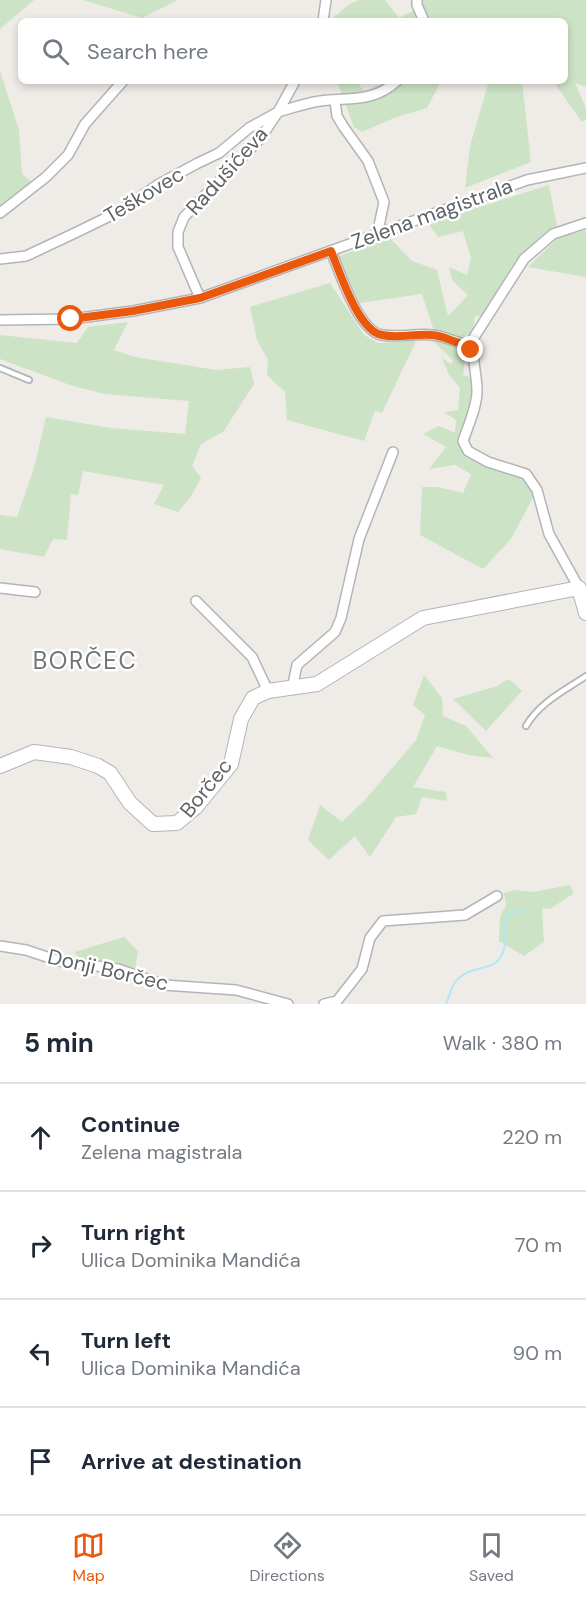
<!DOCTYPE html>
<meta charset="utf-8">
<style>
:root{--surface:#fff;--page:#f2f2f3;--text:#1f2937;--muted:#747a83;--line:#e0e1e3;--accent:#ea580c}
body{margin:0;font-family:"DM Sans",sans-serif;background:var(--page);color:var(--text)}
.stop{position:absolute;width:18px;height:18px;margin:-14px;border:4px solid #ea580c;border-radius:50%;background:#fff}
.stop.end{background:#ea580c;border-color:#fff;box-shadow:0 2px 6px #0008}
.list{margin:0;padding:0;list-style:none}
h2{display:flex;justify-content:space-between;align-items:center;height:78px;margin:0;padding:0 24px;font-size:26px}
h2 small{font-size:20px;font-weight:400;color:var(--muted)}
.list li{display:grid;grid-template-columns:39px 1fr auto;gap:18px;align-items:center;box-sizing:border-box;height:108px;padding:0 24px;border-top:2px solid var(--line)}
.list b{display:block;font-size:22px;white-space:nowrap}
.list p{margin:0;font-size:20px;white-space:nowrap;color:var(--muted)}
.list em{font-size:20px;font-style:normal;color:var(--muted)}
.icon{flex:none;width:33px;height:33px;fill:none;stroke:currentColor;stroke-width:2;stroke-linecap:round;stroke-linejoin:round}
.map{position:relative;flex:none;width:586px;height:1004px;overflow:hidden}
.search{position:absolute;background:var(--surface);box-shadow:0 3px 9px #0003;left:18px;right:18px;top:18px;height:66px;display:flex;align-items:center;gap:15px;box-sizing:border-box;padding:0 21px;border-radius:9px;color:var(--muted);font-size:22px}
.sheet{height:510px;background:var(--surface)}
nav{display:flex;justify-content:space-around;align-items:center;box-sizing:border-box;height:84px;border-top:2px solid var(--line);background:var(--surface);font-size:16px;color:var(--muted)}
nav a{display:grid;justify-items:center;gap:3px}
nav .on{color:var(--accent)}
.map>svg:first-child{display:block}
.green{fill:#cde3c6}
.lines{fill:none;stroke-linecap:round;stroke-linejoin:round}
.stream{stroke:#afe8f6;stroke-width:2}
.lane-casing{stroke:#b2b5b7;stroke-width:8}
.street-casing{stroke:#b2b5b7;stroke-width:12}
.secondary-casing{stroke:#b1b5b8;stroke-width:16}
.lane{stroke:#fff;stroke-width:4.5}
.street{stroke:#fff;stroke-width:9}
.secondary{stroke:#fff;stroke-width:14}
.route{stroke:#ea580c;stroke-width:8}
.labels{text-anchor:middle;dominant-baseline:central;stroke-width:5;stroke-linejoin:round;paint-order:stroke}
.street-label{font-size:21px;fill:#5e6365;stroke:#fff}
.quarter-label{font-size:24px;letter-spacing:1.5px;fill:#6f7577;stroke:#fff}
</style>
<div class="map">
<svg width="586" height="1004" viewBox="0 0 586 1004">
<rect width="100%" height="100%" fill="#efebe7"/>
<g class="green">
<path d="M0,0H34L0,29Z"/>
<path d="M83,0H178L142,18Z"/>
<path d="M359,0H385L399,18L422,6L423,0H586V87L575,83L586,108V120L582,122L553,81H565V21H334L332,19L348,5Z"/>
<path d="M0,71L19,130L22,174L32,182L0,207Z"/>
<path d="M337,81H356L364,91L388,81H441L427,108L394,118L362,132L354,127Z"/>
<path d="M489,81H522L531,162L465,188L470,146Z"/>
<path d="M549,185L557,226L543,234L511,267L500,292L482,317L475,316L473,331L455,340L465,360L463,375L472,378L473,396L459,446L469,453L523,478L535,494L511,539L483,569L420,535L422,487H438L463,493L471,474L455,465L429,469L446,447L423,434L439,426L455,433L456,420L444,412L458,410L460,388L449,375L442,358L451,364L453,360L435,343L433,328L422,294L360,303L337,257L389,237L412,261L437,270L448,316L468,295L452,280L449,267L467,275L471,258L463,231L438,237L428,223Z"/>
<path d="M586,230V277L528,267L559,237Z"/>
<path d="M330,283L364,335L378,343L416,341L382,413L375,411L364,441L287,420L285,392L267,375L268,360L257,340L250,307Z"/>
<path d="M128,322L114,350L135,357L216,370L250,367L254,384L223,432L201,444L192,466L201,478L190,498L178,512L154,504L164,485L83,471L78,495L71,494L67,540L53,539L44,557L0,549V515L17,517L34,468L46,417L111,428L185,434L189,401L104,394L70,385L0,359V335L77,343L88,327Z"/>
<path d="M424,675L442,698L443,716L466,726L493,758L468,755L437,746L413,787L446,792L447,801L422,797L416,814L396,817L370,857L355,836L329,860L308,840L320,805L342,822L365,800L416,740L425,715L413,705Z"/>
<path d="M509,679L522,691L486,731L453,699L497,686Z"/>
<path d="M570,885L574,893L550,909L542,908L544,942L524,956L499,941L500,917L506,905L504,893L515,890L533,892Z"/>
<path d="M124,937L138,951L135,969L82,961L74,952Z"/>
</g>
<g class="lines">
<path class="stream" d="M446,1004C449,997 451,988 455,982C470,964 491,972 500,958C510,944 501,925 510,912L525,911"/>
<defs>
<g id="lane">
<path d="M0,368L29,380"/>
<path d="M526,726C540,702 564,691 586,676"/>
</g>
<g id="street">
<path d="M417,0V5L424,21"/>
<path d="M323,21L326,0"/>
<path d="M335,101L337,116L343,126L368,161L384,202L377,235"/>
<path d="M0,213L46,177L68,155L85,124L123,81"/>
<path d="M331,251C340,272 358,331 382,335C399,338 416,333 432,335C447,336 456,344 472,345"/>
<path d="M0,259L26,256L75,233L122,210L159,184L198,163L219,153L249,128L278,112L295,81"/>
<path d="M200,298L178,247V232L184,217L260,139L278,112C292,108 306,103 320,101C349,97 373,103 397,81"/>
<path d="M0,320L71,319L133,311L200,298L527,180L586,168"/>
<path d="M0,588L35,592"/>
<path d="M579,588L549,534L537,490L526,474L488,462L468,451L463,441C468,426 477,407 477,391C477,373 471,357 473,339L524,259L553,234L586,223"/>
<path d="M196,601L252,657L268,691"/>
<path d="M292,689L297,665L335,632L341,618L359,539L393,452"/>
<path d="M0,946L26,950L59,961L118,969L164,985L236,990L288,1004"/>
<path d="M324,1004L337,1001L362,969L370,938L383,921L465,915L497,896"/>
</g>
<path id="secondary" d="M0,766L34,752L71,757L98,766L110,773L130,803L153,824L177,823L196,807L231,764L241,719L253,698L268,691L317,684L423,618L579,588L586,613"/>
</defs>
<use href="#lane" class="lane-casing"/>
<use href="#street" class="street-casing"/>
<use href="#secondary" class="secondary-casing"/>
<use href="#lane" class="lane"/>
<use href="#street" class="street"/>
<use href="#secondary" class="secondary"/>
</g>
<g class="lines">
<path class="route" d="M71,319L133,311L200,298L331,251C340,272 358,331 382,335C399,339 416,333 432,335C447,336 456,345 472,345L471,350"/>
</g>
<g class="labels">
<g class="street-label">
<text transform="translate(227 171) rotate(-48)">Radušićeva</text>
<text transform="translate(144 195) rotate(-31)">Teškovec</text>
<text transform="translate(432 214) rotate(-20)">Zelena magistrala</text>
<text transform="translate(206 788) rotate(-51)">Borčec</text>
<text transform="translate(108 970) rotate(13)">Donji Borčec</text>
</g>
<g class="quarter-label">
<text x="85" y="660">BORČEC</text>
</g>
</g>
</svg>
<div class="stop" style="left:71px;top:319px"></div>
<div class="stop end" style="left:471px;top:350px"></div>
<div class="search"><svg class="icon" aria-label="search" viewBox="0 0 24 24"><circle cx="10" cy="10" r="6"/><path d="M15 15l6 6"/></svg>Search here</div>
</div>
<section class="sheet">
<h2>5 min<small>Walk · 380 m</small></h2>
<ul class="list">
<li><svg class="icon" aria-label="ahead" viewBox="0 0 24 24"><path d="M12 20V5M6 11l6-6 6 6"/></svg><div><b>Continue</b><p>Zelena magistrala</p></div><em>220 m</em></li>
<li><svg class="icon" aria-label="right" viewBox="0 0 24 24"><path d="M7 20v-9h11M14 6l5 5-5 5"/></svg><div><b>Turn right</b><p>Ulica Dominika Mandića</p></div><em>70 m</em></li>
<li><svg class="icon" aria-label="left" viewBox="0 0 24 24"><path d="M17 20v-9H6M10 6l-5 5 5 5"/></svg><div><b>Turn left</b><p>Ulica Dominika Mandića</p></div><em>90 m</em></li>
<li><svg class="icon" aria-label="arrive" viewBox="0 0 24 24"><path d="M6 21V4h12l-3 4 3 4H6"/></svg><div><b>Arrive at destination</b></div></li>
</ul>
</section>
<nav>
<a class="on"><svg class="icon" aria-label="map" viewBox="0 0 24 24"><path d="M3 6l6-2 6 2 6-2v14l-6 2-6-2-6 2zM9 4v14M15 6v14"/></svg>Map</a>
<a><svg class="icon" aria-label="directions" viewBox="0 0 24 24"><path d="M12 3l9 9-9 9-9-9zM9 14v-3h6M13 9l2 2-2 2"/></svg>Directions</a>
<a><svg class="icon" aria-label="saved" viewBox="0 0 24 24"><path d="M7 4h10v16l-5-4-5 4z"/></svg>Saved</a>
</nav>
